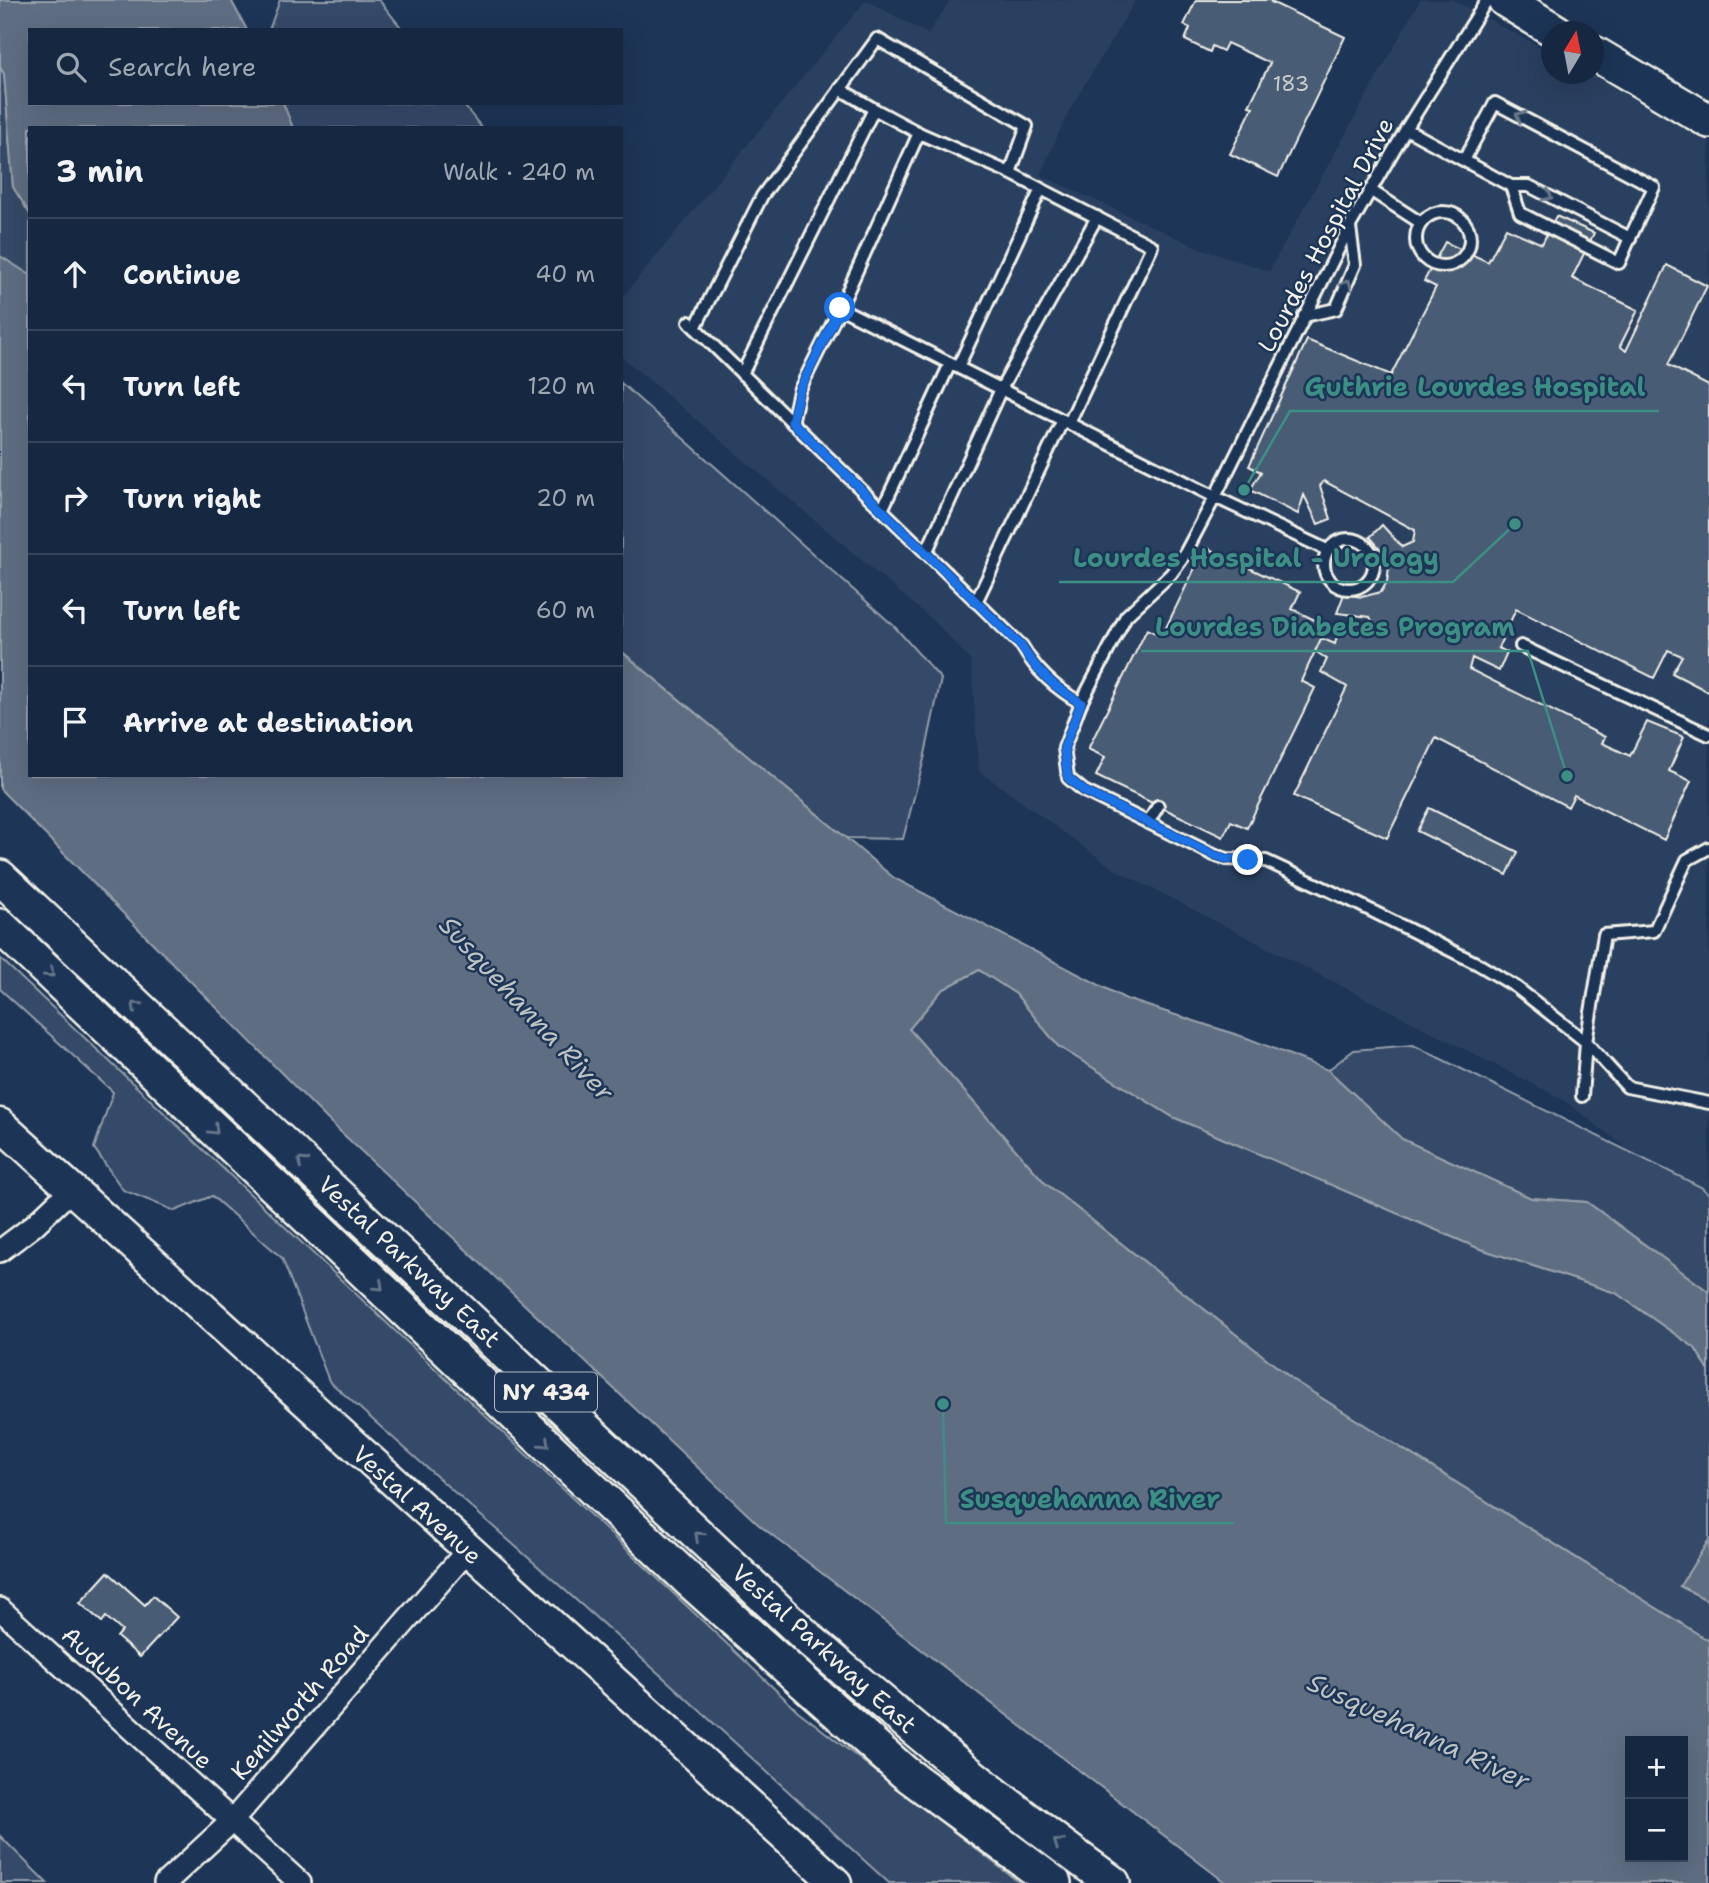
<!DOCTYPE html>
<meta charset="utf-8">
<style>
:root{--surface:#162841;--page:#1f3048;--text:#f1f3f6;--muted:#9ea6b1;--line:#35445a}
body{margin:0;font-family:"Shantell Sans",sans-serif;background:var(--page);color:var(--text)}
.controls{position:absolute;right:21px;bottom:21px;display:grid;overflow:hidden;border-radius:0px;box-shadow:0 7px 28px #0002}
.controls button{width:63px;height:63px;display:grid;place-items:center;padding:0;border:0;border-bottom:2px solid var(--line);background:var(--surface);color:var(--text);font:35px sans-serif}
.compass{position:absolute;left:1541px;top:21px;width:63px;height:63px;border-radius:50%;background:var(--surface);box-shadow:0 7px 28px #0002;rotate:10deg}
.stop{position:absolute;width:21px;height:21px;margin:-16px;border:5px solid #1a73e8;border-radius:50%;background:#fff}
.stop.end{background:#1a73e8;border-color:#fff;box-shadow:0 2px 7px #0008}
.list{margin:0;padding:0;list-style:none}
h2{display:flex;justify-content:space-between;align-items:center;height:91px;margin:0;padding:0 28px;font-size:30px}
h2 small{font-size:23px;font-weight:400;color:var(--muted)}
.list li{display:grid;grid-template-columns:46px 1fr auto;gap:21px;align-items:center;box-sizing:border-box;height:112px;padding:0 28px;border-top:2px solid var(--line)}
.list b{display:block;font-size:26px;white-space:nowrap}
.list em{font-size:23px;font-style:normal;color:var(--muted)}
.icon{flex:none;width:38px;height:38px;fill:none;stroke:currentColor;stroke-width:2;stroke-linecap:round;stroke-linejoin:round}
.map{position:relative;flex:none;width:1709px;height:1883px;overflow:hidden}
.search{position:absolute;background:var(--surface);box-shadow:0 7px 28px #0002;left:28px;top:28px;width:595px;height:77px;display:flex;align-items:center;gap:18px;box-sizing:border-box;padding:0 24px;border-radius:0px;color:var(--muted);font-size:26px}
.panel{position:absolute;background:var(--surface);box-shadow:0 7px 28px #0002;left:28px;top:126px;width:595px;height:651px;border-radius:0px}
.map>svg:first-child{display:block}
.built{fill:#2a4060}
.green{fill:#354a67;stroke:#949ea8;stroke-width:2}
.water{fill:#5e6d82;stroke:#9aa2ab;stroke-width:2;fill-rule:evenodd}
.building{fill:#485b74;stroke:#f4f1e8;stroke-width:2}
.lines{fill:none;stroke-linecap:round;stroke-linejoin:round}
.lane-casing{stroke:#f4f1e8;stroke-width:16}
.street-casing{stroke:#f4f1e8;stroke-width:26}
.secondary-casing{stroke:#f4f1e8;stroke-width:35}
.primary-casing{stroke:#f4f1e8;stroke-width:38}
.lane{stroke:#1d3557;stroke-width:10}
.street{stroke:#1d3557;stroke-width:21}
.secondary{stroke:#1d3557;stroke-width:30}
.primary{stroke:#1d3557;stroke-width:33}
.oneway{stroke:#68778a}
.route{stroke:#1a73e8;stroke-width:9}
.labels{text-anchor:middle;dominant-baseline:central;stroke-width:5;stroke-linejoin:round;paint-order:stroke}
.number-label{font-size:21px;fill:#c9cccb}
.shield{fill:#1d3557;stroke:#b4b9bc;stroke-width:2}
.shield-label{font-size:23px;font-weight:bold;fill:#f4f1e8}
.street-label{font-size:24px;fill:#f4f1e8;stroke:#1d3557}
.water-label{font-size:26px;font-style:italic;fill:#c0c3c4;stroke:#1d3557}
.leader{fill:none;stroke:#3d8f86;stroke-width:2.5}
.callout-dot{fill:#3d8f86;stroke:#1d3557;stroke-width:2.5}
.callout-label{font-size:26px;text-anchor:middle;font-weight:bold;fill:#3d8f86;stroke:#1d3557;stroke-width:5;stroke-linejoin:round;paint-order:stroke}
</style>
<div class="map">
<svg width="1709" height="1883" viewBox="0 0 1709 1883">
<rect width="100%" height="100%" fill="#1d3557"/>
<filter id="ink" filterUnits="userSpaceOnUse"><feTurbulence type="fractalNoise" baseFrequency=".0143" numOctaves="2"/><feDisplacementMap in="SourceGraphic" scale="14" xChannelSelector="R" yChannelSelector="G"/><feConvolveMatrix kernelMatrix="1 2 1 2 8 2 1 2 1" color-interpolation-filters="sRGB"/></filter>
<g filter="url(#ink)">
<path class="built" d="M866,0L928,34L950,0H1136L1070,109L1040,175L1202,249L1269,271L1420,0H1453L1551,53L1552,74H1590L1709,137V1211L1562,1099L1114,869L979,771L971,661L937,624L621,356V299Z"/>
<g class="green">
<path d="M280,0H379L403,30H269Z"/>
<path d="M0,67L4,74L13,187L30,214V275L0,256Z"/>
<path d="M283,103H462L482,128H293Z"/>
<path d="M621,383L894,626L941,679L924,759L903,839L846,838L621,651Z"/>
<path d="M0,958L798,1711L1020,1883H889L665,1679L329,1381L282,1258L212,1196L175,1211L123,1190L94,1148L113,1092L0,989Z"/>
<path d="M979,970L1016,994L1058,1046L1173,1117L1478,1248L1616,1293L1695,1348L1709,1371V1540L1680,1586L1709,1601V1641L1296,1382L1045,1183L909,1029L942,990Z"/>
<path d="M1413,1045L1701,1187L1709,1194V1292L1587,1202L1531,1198L1402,1139L1328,1070L1354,1050Z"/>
<path d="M0,1836L47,1883H0Z"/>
</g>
<g class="water">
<path d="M0,0H231L247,30H30V103H283L293,128H30V214L13,187L4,74L0,67Z"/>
<path d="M0,256L30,275V775H621V651L894,878L1126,999L1247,1038L1328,1070L1402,1139L1531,1198L1587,1202L1709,1292V1371L1695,1348L1616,1293L1478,1248L1173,1117L1058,1046L1016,994L979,970L942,990L909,1029L1045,1183L1296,1382L1709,1641V1883H1226L759,1525L327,1119L0,789ZM1630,1741H1683V1857H1630Z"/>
<path d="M1709,1540V1601L1680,1586Z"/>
</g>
<g class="building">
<path d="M1196,0H1272L1271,2L1345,37L1278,177L1230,154L1253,107L1249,106L1270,63L1227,43L1223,51L1212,46L1210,52L1185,40L1190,28L1184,25Z"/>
<path d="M1556,216L1594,233L1572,278L1638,310L1620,346L1626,351L1667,265L1707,286L1668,365L1709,386V692L1672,673L1682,656L1668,650L1654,678L1516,609L1498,648L1507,652L1499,671L1472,658L1469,669L1605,737L1602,743L1630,756L1647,722L1684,737L1669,771L1691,781L1664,840L1574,795L1568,807L1436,738L1387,838L1294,796L1347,687L1321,672L1327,659L1315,651L1321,638L1335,644L1337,636L1375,627L1370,617L1337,613L1344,594L1362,597L1381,592L1387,582L1389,567L1383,552L1370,537L1382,525L1402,547L1413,542L1415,530L1324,481L1320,486L1331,519L1318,524L1304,495L1298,514L1250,490L1261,472L1249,466L1307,340L1391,375L1436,287L1424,281L1445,242L1488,262L1506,228L1542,244Z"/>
<path d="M1205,547L1300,592L1292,609L1327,626L1301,681L1315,688L1247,828L1231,821L1223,837L1096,776L1105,757L1088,749L1147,629L1162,636Z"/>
<path d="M1429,808L1518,852L1507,875L1417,831Z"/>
<path d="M108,1572L145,1605L153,1596L177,1617L140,1657L117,1637L122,1631L106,1617L102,1622L80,1603Z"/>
</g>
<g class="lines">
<defs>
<g id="lane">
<path d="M1487,0L1406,129L1350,226L1215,497L1182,559L1171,574L1126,616L1081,703L1064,748L1068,778L1084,791L1214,855L1227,859L1266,861L1352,901L1478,964L1516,987L1586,1042L1582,1096"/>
<path d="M840,89L874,109"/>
<path d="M1406,129L1511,186H1529L1630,238L1654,187L1495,103L1464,160"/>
<path d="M1010,173L1152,246L1069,423"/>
<path d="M1511,186L1520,213L1619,263L1630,238"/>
<path d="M1370,190L1421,223"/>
<circle cx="1443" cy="239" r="27"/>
<path d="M840,308L1215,497L1327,550"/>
<path d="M1304,316L1336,309L1355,265L1350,227"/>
<path d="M689,322L1022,646C1036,671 1056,689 1081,703"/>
<path d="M695,328L762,196L877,39L1027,126L1010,173L919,133L874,109L742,374"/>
<path d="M958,367L1041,189"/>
<path d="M792,423L799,391L840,308L919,133"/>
<path d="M882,510L950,364"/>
<circle cx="1349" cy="564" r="25"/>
<path d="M926,553L1001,389L1097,217"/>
<path d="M976,602L1063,420"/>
<path d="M1521,646L1709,735"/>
<path d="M1148,823L1158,806"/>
<path d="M1709,848L1687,860L1654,931L1604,935L1586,1042L1627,1087L1709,1103"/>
</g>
<g id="street">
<path d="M0,1251L33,1226L71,1190"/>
<path d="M0,1609L300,1883"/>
<path d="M165,1883L232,1821L467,1551"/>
</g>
<path id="secondary" d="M0,1124L836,1883"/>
<g id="primary">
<path d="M1505,0L1557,32"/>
<path d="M1594,53L1709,121"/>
<path d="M0,877L812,1642C910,1727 1008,1808 1113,1883"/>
<path d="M0,926L690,1581L904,1772L1054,1883"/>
</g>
</defs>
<use href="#lane" class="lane-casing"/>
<use href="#street" class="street-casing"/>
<use href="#secondary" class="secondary-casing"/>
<use href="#primary" class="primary-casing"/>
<use href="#lane" class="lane"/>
<use href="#street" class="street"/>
<use href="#secondary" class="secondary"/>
<use href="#primary" class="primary"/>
</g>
<defs><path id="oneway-chevron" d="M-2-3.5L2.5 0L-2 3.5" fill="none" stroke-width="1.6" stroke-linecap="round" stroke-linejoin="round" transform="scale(1.75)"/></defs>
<g class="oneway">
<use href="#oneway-chevron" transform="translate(1520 116) rotate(-152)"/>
<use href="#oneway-chevron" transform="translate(1548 196) rotate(27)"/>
<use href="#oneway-chevron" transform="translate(1347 284) rotate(-67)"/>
<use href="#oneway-chevron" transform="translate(50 973) rotate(43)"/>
<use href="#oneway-chevron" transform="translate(136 1006) rotate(-137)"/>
<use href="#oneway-chevron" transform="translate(214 1130) rotate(44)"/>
<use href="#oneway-chevron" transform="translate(302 1162) rotate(-137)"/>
<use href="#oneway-chevron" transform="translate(379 1286) rotate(43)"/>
<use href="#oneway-chevron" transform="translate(545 1443) rotate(43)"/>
<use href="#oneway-chevron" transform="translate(699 1536) rotate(-137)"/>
<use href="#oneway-chevron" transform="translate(1058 1843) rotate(-144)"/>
</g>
</g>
<g class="lines" filter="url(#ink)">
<path class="route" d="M840,308L799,391L792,422L1021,646C1036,671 1056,689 1081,703L1064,748L1068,778L1084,791L1214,855L1227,859L1248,860"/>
</g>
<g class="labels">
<g class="number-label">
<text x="1291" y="84">183</text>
</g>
<rect class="shield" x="495" y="1372.5" width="102" height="39" rx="5"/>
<g class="shield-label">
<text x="546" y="1392">NY 434</text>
</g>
<g class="street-label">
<text transform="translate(1326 235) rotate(-62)">Lourdes Hospital Drive</text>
<text transform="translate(409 1262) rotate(43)">Vestal Parkway East</text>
<text transform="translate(417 1505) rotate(42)">Vestal Avenue</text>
<text transform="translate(824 1649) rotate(42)">Vestal Parkway East</text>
<text transform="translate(137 1698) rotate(43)">Audubon Avenue</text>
<text transform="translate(300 1703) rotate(-49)">Kenilworth Road</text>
</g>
<g class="water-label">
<text transform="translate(527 1008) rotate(47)">Susquehanna River</text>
<text transform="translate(1419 1731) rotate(25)">Susquehanna River</text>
</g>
</g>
<path class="leader" d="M1244 490L1290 411H1659M1515 524L1453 582H1059M1567 776L1528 651H1141M943 1404L946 1523H1234"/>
<g class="callout-dot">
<circle cx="1244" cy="490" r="7"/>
<circle cx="1515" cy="524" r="7"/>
<circle cx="1567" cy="776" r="7"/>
<circle cx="943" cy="1404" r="7"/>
</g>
<g class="callout-label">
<text x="1475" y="396">Guthrie Lourdes Hospital</text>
<text x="1256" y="567">Lourdes Hospital - Urology</text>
<text x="1335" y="636">Lourdes Diabetes Program</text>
<text x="1090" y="1508">Susquehanna River</text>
</g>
</svg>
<div class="controls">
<button>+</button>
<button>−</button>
</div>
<svg class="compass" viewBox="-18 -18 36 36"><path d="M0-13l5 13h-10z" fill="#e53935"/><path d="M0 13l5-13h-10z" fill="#9ea6b1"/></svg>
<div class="stop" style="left:840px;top:308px"></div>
<div class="stop end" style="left:1248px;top:860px"></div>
<div class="search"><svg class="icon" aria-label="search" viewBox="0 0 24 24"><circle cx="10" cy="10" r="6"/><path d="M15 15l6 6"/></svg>Search here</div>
<section class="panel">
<h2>3 min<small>Walk · 240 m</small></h2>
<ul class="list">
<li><svg class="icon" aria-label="ahead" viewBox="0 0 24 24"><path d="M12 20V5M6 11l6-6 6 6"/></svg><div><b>Continue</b></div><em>40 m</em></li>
<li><svg class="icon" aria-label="left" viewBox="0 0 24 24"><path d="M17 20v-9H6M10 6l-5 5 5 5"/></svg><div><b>Turn left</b></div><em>120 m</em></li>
<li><svg class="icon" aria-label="right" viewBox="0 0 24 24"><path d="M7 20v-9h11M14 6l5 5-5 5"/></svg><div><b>Turn right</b></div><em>20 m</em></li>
<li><svg class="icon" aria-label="left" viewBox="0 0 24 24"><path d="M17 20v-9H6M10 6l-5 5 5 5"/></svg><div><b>Turn left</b></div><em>60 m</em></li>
<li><svg class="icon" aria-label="arrive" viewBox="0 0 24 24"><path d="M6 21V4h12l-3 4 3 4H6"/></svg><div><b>Arrive at destination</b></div></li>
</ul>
</section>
</div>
